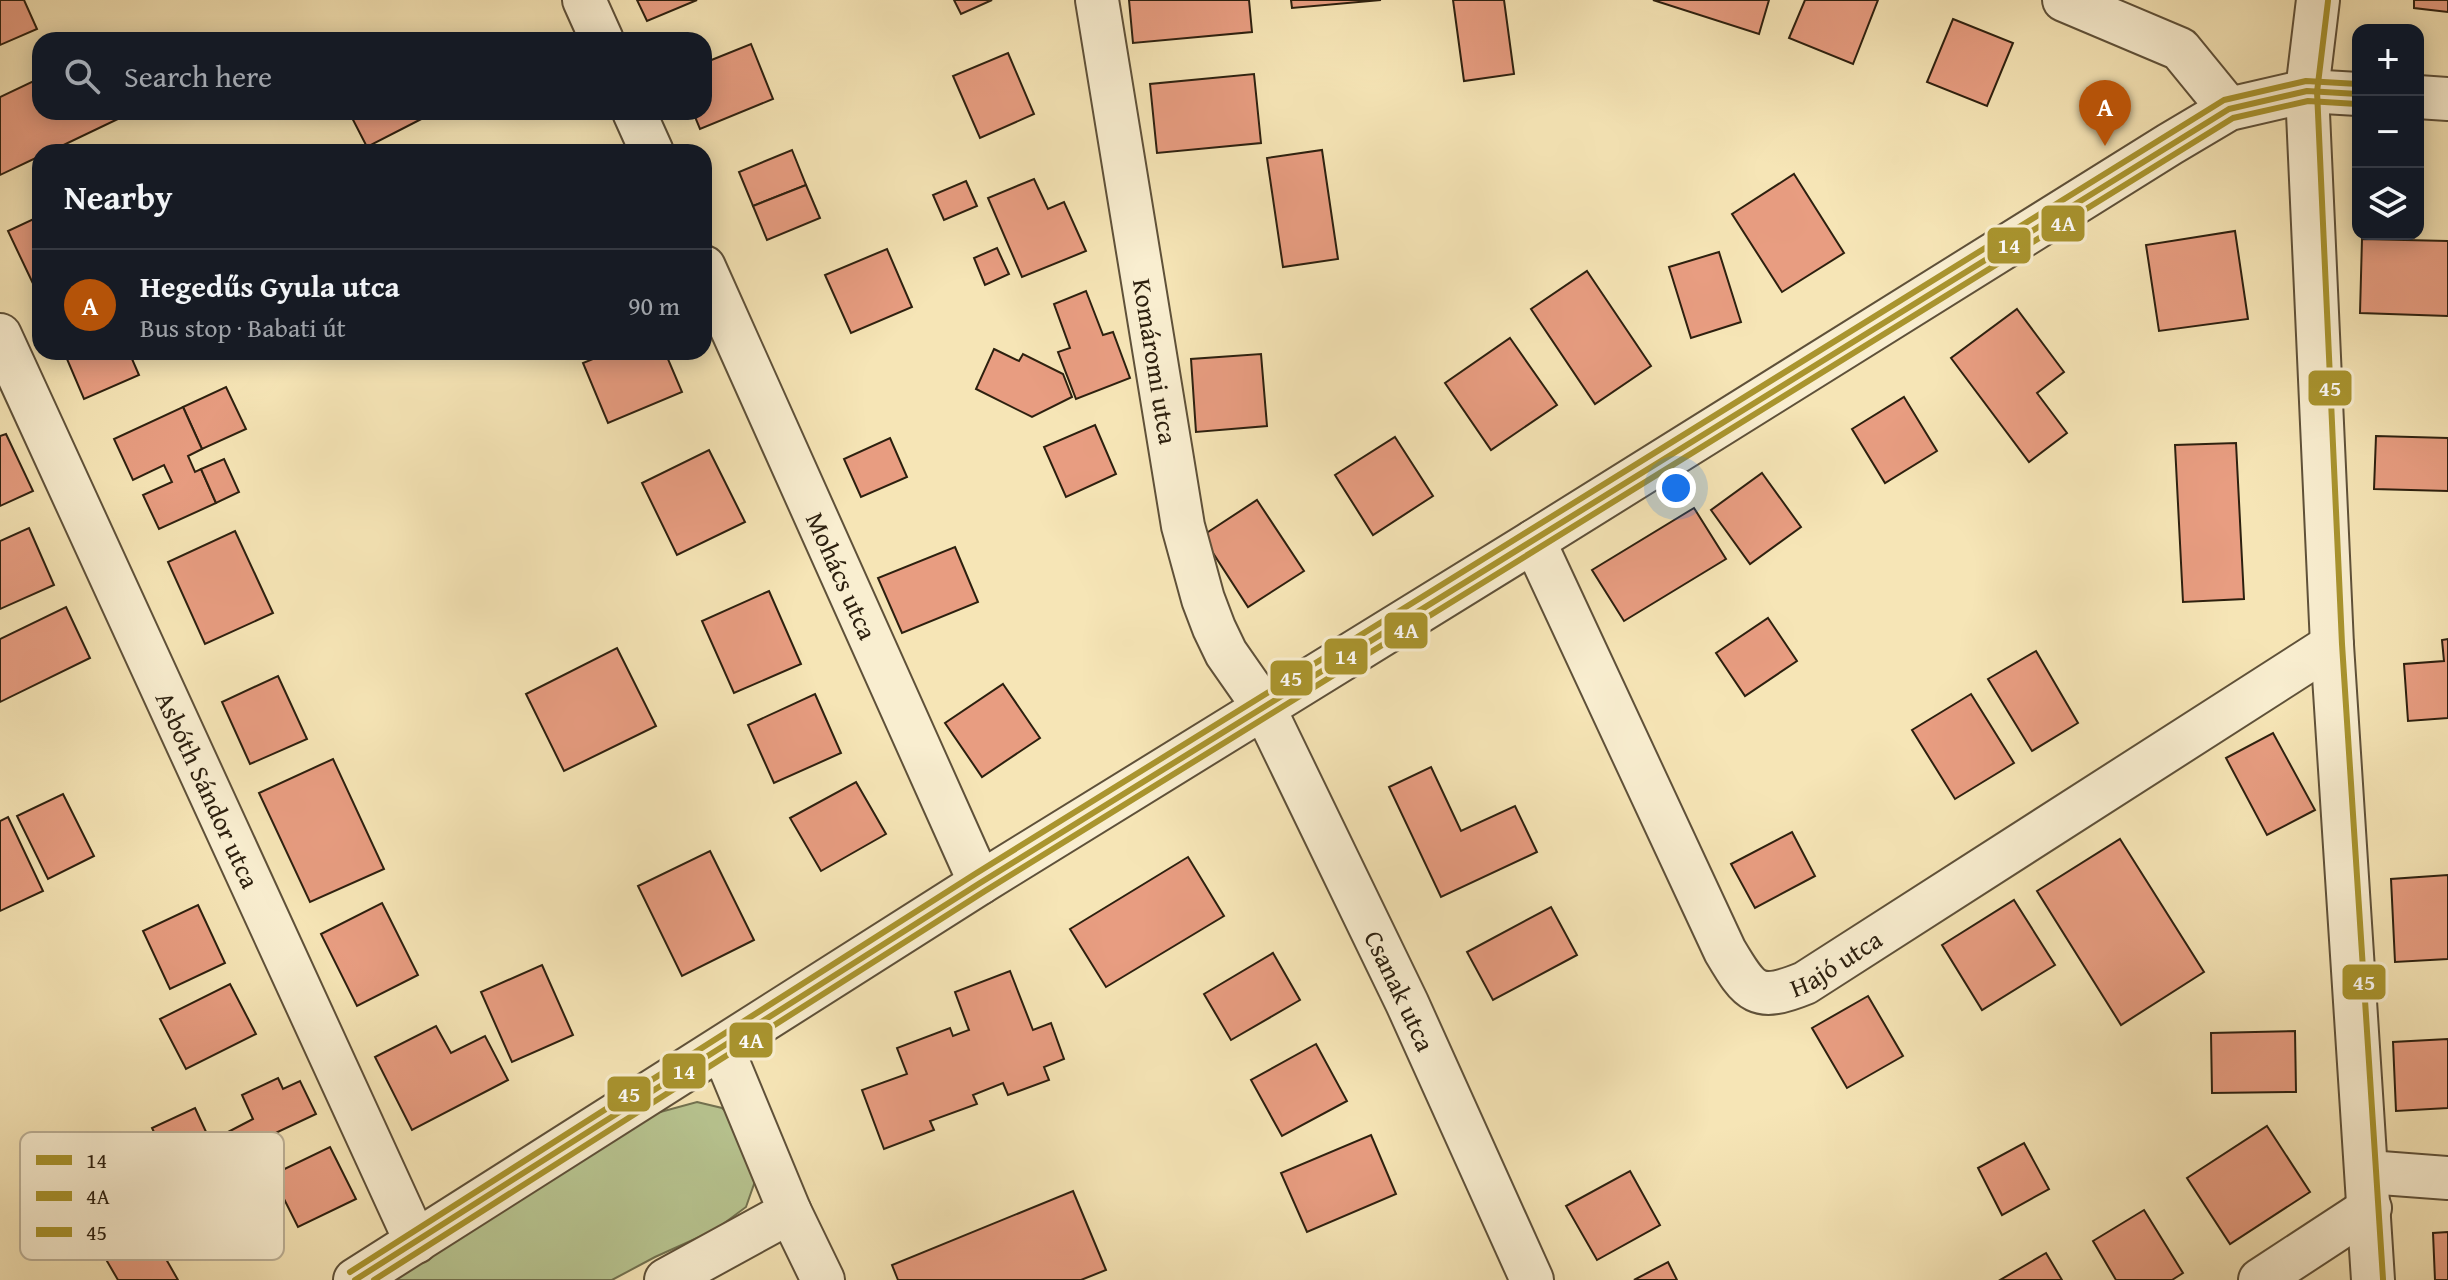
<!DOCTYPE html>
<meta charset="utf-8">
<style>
:root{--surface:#171b24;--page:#20242c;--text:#f1f3f6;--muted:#9ea1a6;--line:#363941;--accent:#b45309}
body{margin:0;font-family:"Gentium Book Plus",serif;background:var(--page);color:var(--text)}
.controls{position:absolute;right:24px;top:24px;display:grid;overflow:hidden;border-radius:16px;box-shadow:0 4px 20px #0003}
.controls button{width:72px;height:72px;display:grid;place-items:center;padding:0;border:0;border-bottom:2px solid var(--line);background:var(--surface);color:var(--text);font:40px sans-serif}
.you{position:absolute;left:1676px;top:488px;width:28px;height:28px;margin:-20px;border:6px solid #fff;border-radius:50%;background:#1a73e8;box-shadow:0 0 0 12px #1a73e833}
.badge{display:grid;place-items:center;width:52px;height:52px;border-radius:50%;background:var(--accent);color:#fff;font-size:26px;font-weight:700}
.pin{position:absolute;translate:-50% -66px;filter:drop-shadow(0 2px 4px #0008)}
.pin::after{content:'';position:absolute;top:42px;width:28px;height:24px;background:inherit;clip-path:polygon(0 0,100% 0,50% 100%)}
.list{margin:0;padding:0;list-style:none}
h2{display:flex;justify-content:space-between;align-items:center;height:104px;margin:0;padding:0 32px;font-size:34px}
h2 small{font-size:26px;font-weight:400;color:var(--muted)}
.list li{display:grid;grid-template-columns:52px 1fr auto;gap:24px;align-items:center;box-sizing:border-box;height:112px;padding:0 32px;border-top:2px solid var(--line)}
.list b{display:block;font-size:30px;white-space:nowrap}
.list p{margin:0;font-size:26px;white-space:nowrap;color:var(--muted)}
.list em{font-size:26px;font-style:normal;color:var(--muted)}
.icon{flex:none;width:44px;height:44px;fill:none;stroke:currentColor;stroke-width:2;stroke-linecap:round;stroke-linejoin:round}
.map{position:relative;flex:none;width:2448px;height:1280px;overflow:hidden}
.search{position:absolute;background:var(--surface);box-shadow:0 4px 20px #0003;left:32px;top:32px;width:680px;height:88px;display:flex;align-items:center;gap:20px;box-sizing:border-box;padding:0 28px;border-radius:24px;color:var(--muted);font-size:30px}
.panel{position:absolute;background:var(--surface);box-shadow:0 4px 20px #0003;left:32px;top:144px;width:680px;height:216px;border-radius:24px}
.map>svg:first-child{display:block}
.green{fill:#b8c591;stroke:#727250;stroke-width:2}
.building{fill:#e89d81;stroke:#2d200f;stroke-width:2}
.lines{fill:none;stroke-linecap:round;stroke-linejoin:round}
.minor-casing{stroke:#5f5139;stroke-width:46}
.minor{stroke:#f9eed0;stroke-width:42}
.bus-1-casing{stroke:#f9eed0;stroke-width:12}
.bus-2-casing{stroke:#f9eed0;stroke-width:12}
.bus-3-casing{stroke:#f9eed0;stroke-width:12}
.bus-1{stroke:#a9942e;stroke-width:6}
.bus-2{stroke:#a9942e;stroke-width:6}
.bus-3{stroke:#a9942e;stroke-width:6}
.labels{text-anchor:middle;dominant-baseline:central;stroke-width:8;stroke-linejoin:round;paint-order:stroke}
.street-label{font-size:26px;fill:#2d200f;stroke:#f9eed0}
.key{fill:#f9eed0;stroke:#bcb096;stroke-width:2}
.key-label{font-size:22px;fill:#2d200f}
.line-badge{stroke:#f9eed0;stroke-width:3}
.badge-label{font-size:22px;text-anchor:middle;font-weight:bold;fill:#fff}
</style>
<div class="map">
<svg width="2448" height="1280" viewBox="0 0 2448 1280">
<rect width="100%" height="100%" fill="#f6e5b6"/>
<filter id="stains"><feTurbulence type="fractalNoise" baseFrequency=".0025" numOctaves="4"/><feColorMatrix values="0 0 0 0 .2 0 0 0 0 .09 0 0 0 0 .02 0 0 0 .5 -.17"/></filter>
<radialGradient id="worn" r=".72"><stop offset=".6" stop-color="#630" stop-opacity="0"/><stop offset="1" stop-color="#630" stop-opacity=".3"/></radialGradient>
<path class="green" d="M697,1102L722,1108L747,1132L756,1157L754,1184L746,1207L715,1230L655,1257L612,1280H394L653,1114Z"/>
<g class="building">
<path d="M0,0H24L37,29L0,45Z"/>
<path d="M637,0H697L647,21Z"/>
<path d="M954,0H992L961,14Z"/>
<path d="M1129,0H1249L1252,32L1133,43Z"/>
<path d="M1291,0H1381L1292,8Z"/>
<path d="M1453,0H1504L1514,74L1464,81Z"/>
<path d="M1653,0H1769L1759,34Z"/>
<path d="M1805,0H1878L1853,64L1789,38Z"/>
<path d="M2414,0H2448V12L2414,8Z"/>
<path d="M1953,19L2013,43L1987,106L1927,82Z"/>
<path d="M751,44L773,99L700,129L693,112H704V63Z"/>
<path d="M1008,53L1034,114L980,138L953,76Z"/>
<path d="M1254,74L1261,143L1157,153L1150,84Z"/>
<path d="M40,78V112H117L120,118L49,152H40V156L0,175V97Z"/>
<path d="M349,112H435L367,147Z"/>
<path d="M792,150L806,185L753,206L739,172Z"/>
<path d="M1322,150L1338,259L1283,267L1267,158Z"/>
<path d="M1794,174L1844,253L1782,292L1732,214Z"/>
<path d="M1034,179L1048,209L1064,202L1086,251L1022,277L988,198Z"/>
<path d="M966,181L977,206L944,220L933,195Z"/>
<path d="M806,185L820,218L767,240L753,206Z"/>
<path d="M40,216V291L37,292L8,231Z"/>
<path d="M2235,231L2248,319L2159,331L2146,245Z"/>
<path d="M2362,239L2448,241V316L2360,313Z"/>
<path d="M997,248L1009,274L985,285L974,258Z"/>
<path d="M887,249L912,307L851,333L825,275Z"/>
<path d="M1719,252L1741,322L1691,338L1669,267Z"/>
<path d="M1587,271L1651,366L1595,404L1531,309Z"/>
<path d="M1086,291L1103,335L1113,332L1130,378L1076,399L1058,352L1070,348L1054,304Z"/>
<path d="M2017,309L2064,372L2037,393L2067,433L2029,462L1951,358Z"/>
<path d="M1510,338L1557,405L1491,450L1445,383Z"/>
<path d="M994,349L1019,361L1023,354L1063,374L1072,397L1032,417L976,389Z"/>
<path d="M64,352H129L139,375L84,399Z"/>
<path d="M610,352H665L682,392L608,423L583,363Z"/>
<path d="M1261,354L1267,426L1196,432L1191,359Z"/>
<path d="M226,387L246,429L202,449L183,407Z"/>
<path d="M1904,397L1937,451L1885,483L1852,429Z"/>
<path d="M183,407L202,449L188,456L195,472L201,469L216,503L159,529L143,495L172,482L164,465L133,480L114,439Z"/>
<path d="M1095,425L1116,474L1066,497L1044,447Z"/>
<path d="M6,434L33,491L0,506V436Z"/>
<path d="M2376,436L2448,438V491L2374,489Z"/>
<path d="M1395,437L1433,496L1373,535L1335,475Z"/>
<path d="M890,438L907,477L861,497L844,459Z"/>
<path d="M2236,443L2244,599L2183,602L2175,445Z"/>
<path d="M709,450L745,522L677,555L642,483Z"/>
<path d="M224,459L239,492L216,503L201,469Z"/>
<path d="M1762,473L1801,527L1750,564L1711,510Z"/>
<path d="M1257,500L1304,571L1248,607L1202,536Z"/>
<path d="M1694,508L1726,559L1624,621L1592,570Z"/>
<path d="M29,528L54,585L0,609V541Z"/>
<path d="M235,531L273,613L205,644L168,562Z"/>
<path d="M955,547L978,602L902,633L878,578Z"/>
<path d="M769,591L801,664L734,693L702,621Z"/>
<path d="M66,607L90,658L0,702V639Z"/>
<path d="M1768,618L1797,661L1745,696L1716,653Z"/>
<path d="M2448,639V718L2408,721L2404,664L2444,661L2442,640Z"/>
<path d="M617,648L656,726L564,771L526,694Z"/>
<path d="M2036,651L2078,723L2032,751L1988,679Z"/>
<path d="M278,676L307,739L250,764L222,702Z"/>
<path d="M1003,684L1040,738L982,777L945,723Z"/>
<path d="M815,694L841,753L774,783L748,725Z"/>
<path d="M1971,694L2014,763L1955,799L1912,730Z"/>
<path d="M2273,733L2315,810L2267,835L2226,758Z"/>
<path d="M333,759L384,869L310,902L259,793Z"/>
<path d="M1431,767L1461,831L1515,806L1537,852L1441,897L1389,787Z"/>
<path d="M856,782L886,834L821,871L790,818Z"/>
<path d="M63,794L94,856L48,879L17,816Z"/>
<path d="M8,817L43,891L0,911V821Z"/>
<path d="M1792,832L1815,876L1755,908L1731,864Z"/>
<path d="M2120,839L2204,972L2121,1025L2037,891Z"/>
<path d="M710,851L754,940L682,976L638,886Z"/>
<path d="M1188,857L1224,916L1106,987L1070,929Z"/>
<path d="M2448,875V959L2395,962L2391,879Z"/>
<path d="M2014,900L2055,965L1982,1010L1942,945Z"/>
<path d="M382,903L418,975L357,1006L321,934Z"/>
<path d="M198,905L225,963L170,989L143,931Z"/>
<path d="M1551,907L1577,955L1493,1000L1467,952Z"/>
<path d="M1273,953L1300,1000L1231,1040L1204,994Z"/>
<path d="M542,965L573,1035L512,1062L481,992Z"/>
<path d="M1010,971L1033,1030L1051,1023L1064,1059L1044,1067L1049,1080L1008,1095L1003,1083L973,1095L977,1104L930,1121L934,1130L884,1149L862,1090L907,1074L897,1048L950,1028L953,1036L969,1030L955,992Z"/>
<path d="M230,984L256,1034L186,1069L160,1019Z"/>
<path d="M1868,996L1903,1056L1847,1088L1812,1028Z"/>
<path d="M436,1026L451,1053L485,1036L508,1080L412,1130L375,1057Z"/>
<path d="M2295,1031L2296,1092L2212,1093L2211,1033Z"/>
<path d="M2448,1039V1108L2396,1111L2393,1042Z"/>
<path d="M1316,1044L1347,1101L1282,1136L1251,1080Z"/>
<path d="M278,1078L283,1089L300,1081L316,1114L235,1152L226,1133L253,1119L242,1095Z"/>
<path d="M195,1108L219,1160L177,1180L152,1128Z"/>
<path d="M2267,1126L2310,1192L2230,1244L2187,1178Z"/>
<path d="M1371,1135L1396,1194L1307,1232L1281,1173Z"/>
<path d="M2024,1143L2049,1189L2002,1215L1978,1168Z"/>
<path d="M330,1147L356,1199L298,1227L272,1175Z"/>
<path d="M1630,1171L1660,1225L1597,1260L1566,1206Z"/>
<path d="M1073,1191L1106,1270L1081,1280H898L892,1265Z"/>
<path d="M2144,1210L2183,1273L2172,1280H2116L2093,1241Z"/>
<path d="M150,1231L178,1280H118L104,1256Z"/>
<path d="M2448,1232V1280H2435L2433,1233Z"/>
<path d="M2046,1253L2062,1280H2000Z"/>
<path d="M1668,1262L1677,1280H1634Z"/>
</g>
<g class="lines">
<defs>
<g id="minor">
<path d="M584,0L602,40"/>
<path id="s1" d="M1097,0L1183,526L1203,599L1214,628L1226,653L1263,706L1407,1003L1532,1280"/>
<path d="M2064,0L2180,49L2229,109"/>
<path d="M2318,0L2307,91L2332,645L2373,1280"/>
<path d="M2418,97L2448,99"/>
<path d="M634,112L652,152"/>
<path id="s2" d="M704,267L980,883"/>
<path id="s3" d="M0,335L416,1242"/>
<path id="s4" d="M1534,541L1725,951C1750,993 1756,1003 1805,983L2332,645"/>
<path d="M722,1048L790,1212L823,1280"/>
<path d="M2368,1172L2448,1178"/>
<path d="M355,1280L980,883L1534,541L2170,144L2229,109L2307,91L2358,94"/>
<path d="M666,1280L790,1212"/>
<path d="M2260,1280L2370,1208"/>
</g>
</defs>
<use href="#minor" class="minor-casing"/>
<use href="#minor" class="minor"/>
<defs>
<path id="bus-1" d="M355,1280L980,883L2229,109L2307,91L2358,94"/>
<g id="bus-2">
<path d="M2317,92L2328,1"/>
<path d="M374,1280L985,891L2233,118L2308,101L2357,104"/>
</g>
<g id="bus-3">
<path d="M2317,91L2342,644L2383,1279"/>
<path d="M350,1272L975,874L2224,100L2306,81L2358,84"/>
</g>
</defs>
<use href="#bus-1" class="bus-1-casing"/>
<use href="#bus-2" class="bus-2-casing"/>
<use href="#bus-3" class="bus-3-casing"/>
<use href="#bus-1" class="bus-1"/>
<use href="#bus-2" class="bus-2"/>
<use href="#bus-3" class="bus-3"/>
</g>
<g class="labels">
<g class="street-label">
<text stroke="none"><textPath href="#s1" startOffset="366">Komáromi utca</textPath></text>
<text stroke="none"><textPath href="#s2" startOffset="338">Mohács utca</textPath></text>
<text stroke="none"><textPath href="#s3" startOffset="500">Asbóth Sándor utca</textPath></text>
<text stroke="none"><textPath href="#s4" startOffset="590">Hajó utca</textPath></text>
<text stroke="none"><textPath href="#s1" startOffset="1048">Csanak utca</textPath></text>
</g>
</g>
<rect x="20" y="1132" width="264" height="128" rx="12" class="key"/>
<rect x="36" y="1155" width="36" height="10" fill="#a9942e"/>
<rect x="36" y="1191" width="36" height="10" fill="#a9942e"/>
<rect x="36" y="1227" width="36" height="10" fill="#a9942e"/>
<g class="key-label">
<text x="86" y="1168">14</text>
<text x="86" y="1204">4A</text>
<text x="86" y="1240">45</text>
</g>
<g class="line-badge">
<rect x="2040" y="204" width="46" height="39" rx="8" fill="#a9942e"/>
<rect x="1986" y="226" width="46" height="39" rx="8" fill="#a9942e"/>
<rect x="2307" y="369" width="46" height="38" rx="8" fill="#a9942e"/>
<rect x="1383" y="611" width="46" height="39" rx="8" fill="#a9942e"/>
<rect x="1323" y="637" width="46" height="39" rx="8" fill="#a9942e"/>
<rect x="1269" y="659" width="45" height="38" rx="8" fill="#a9942e"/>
<rect x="2341" y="963" width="46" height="38" rx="8" fill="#a9942e"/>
<rect x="728" y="1021" width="46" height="38" rx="8" fill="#a9942e"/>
<rect x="661" y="1052" width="46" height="38" rx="8" fill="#a9942e"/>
<rect x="606" y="1075" width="46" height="38" rx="8" fill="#a9942e"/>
</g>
<g class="badge-label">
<text x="2063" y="231">4A</text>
<text x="2009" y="253">14</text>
<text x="2330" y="396">45</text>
<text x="1406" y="638">4A</text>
<text x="1346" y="664">14</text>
<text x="1291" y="686">45</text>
<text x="2364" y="990">45</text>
<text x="751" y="1048">4A</text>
<text x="684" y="1079">14</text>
<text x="629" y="1102">45</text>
</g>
<rect width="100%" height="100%" filter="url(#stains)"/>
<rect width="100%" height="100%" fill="url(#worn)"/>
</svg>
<div class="controls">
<button>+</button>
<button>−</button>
<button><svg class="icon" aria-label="layers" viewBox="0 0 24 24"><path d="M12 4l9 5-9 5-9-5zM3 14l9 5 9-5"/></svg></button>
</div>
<div class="you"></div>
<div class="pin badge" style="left:2105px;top:146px">A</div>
<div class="search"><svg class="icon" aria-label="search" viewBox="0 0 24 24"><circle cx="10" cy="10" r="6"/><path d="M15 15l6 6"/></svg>Search here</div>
<section class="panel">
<h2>Nearby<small></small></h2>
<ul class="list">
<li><span class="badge">A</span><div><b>Hegedűs Gyula utca</b><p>Bus stop · Babati út</p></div><em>90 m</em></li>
</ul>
</section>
</div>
